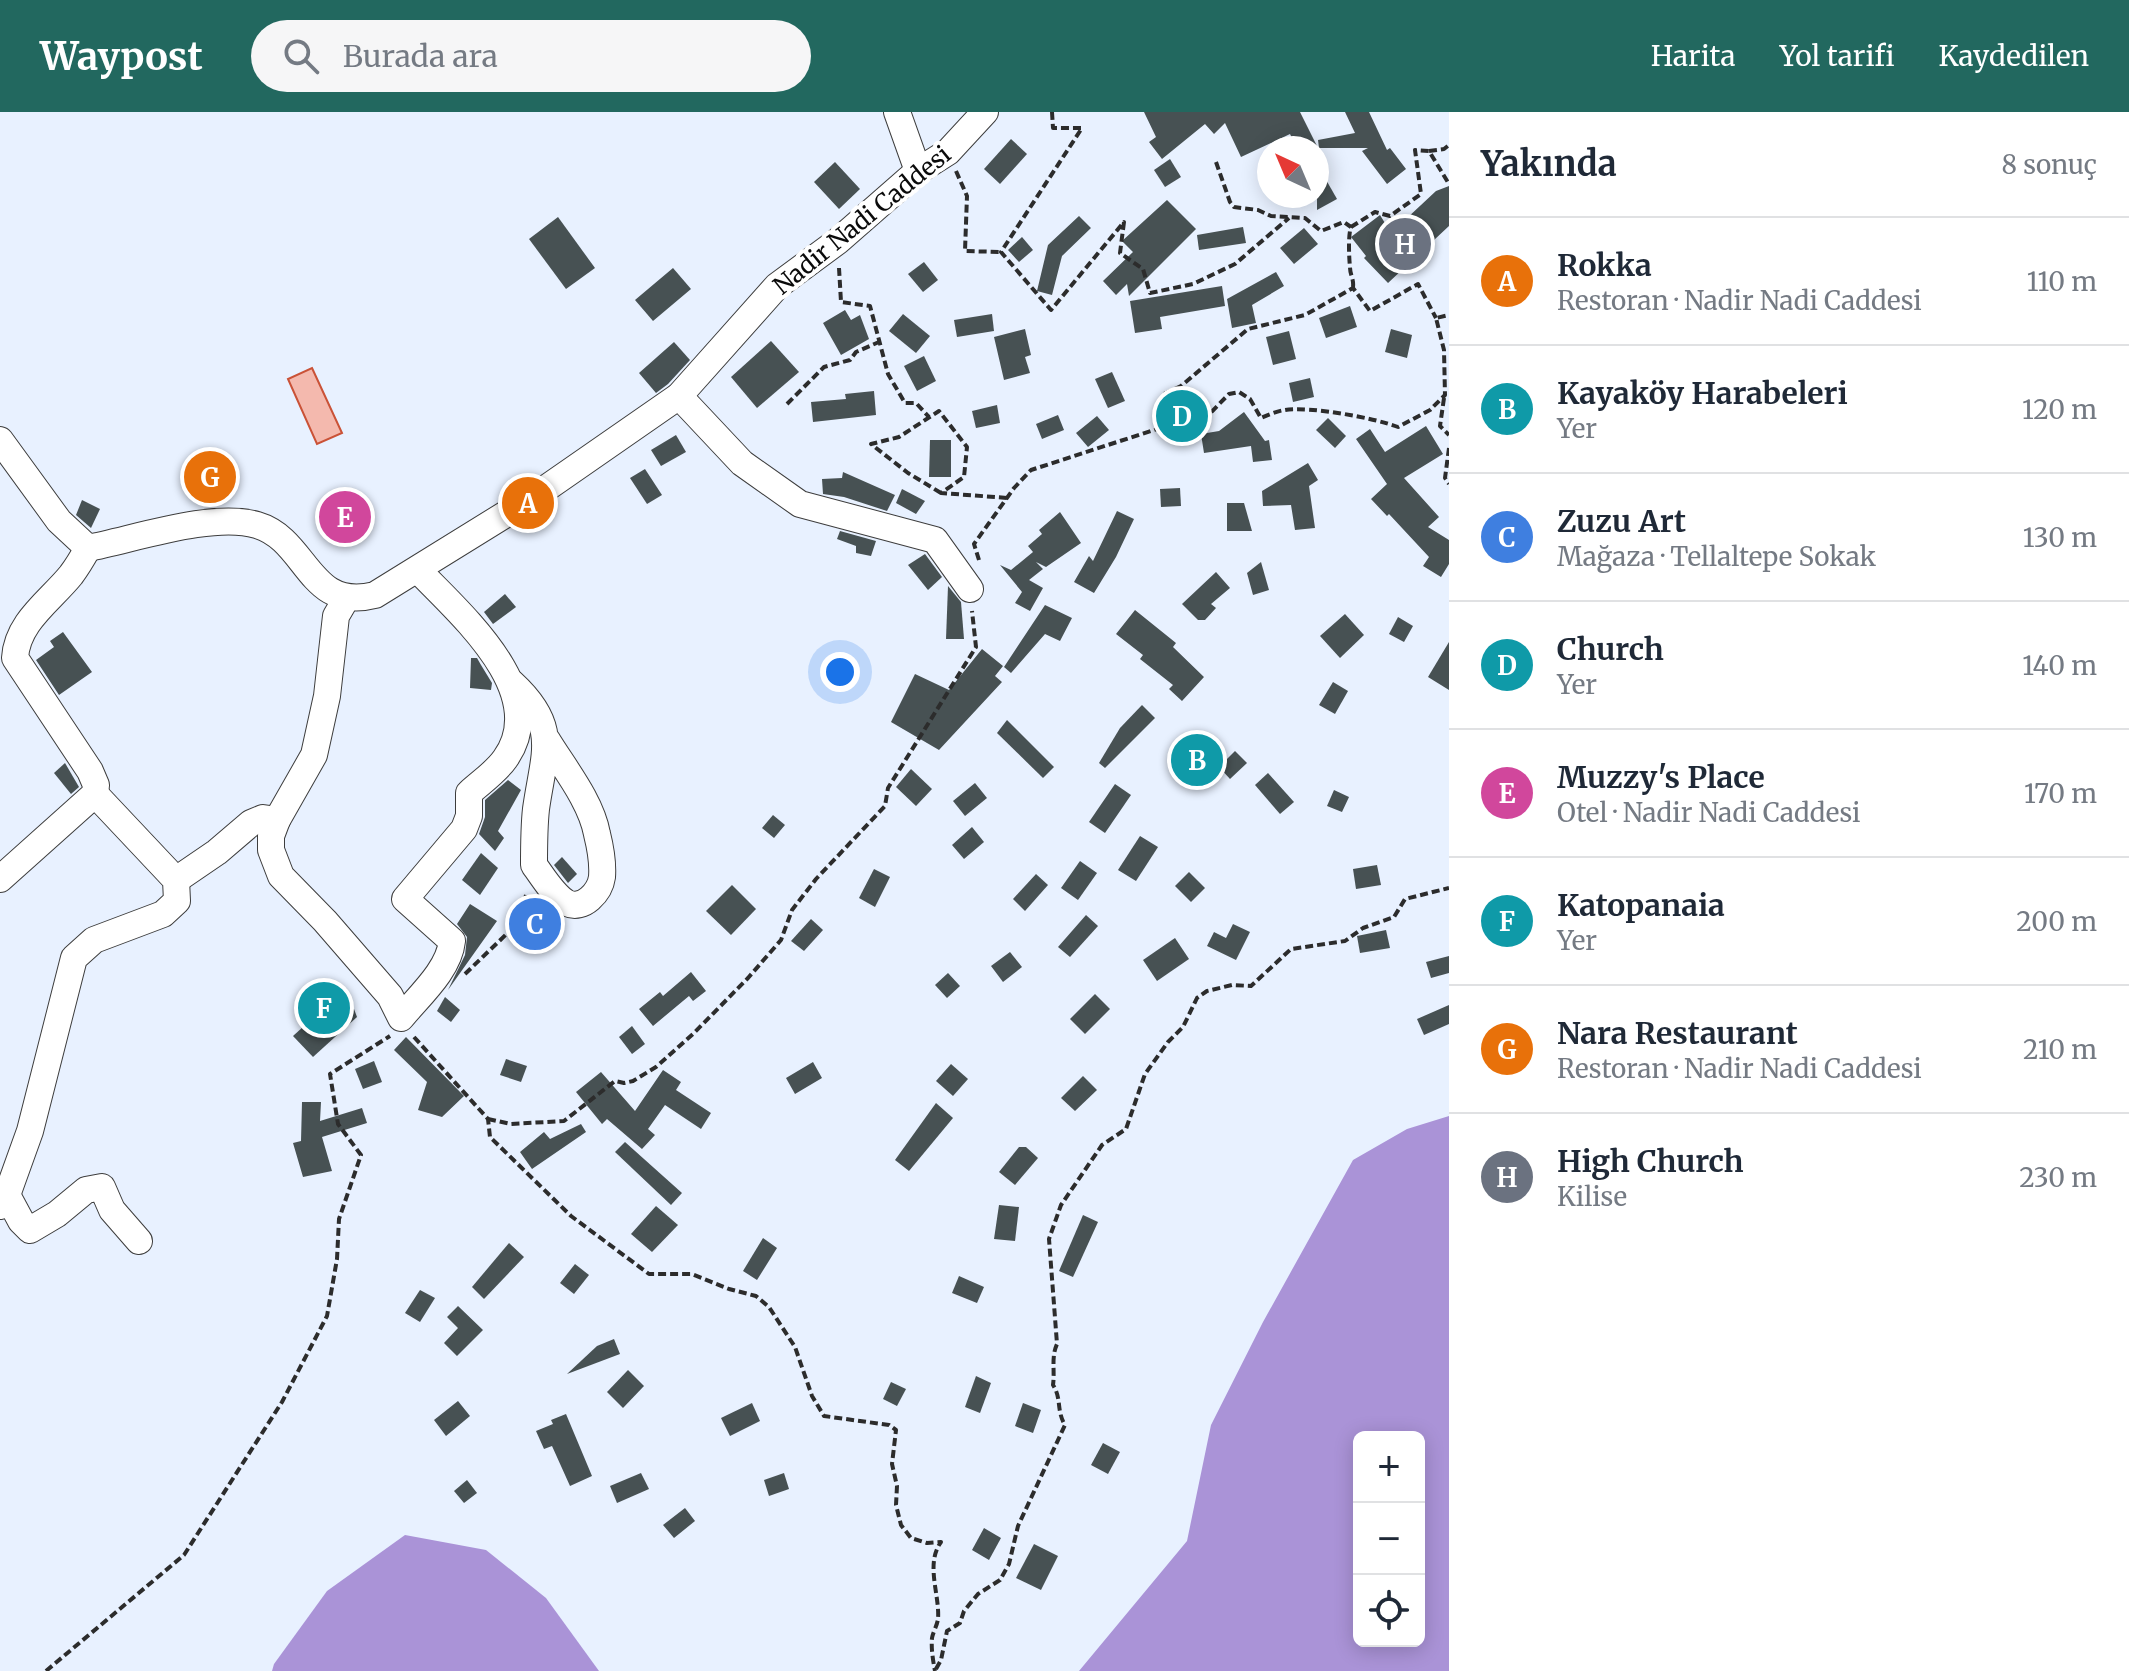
<!DOCTYPE html>
<html lang="tr">
<meta charset="utf-8">
<style>
:root{--surface:#fff;--page:#f6f6f7;--text:#1f2937;--muted:#747a83;--line:#e0e1e3;--accent:#22685f}
body{margin:0;font-family:Merriweather,serif;background:var(--page);color:var(--text)}
.controls{position:absolute;right:24px;bottom:24px;display:grid;overflow:hidden;border-radius:12px;box-shadow:0 4px 20px #0003}
.controls button{width:72px;height:72px;display:grid;place-items:center;padding:0;border:0;border-bottom:2px solid var(--line);background:var(--surface);color:var(--text);font:40px sans-serif}
.compass{position:absolute;left:1257px;top:24px;width:72px;height:72px;border-radius:50%;background:var(--surface);box-shadow:0 4px 20px #0003;rotate:316deg}
.you{position:absolute;left:840px;top:560px;width:28px;height:28px;margin:-20px;border:6px solid #fff;border-radius:50%;background:#1a73e8;box-shadow:0 0 0 12px #1a73e833}
.badge{display:grid;place-items:center;width:52px;height:52px;border-radius:50%;background:var(--accent);color:#fff;font-size:26px;font-weight:700}
.pin{position:absolute;translate:-50% -50%;border:4px solid #fff;box-shadow:0 2px 8px #0006}
.list{margin:0;padding:0;list-style:none}
h2{display:flex;justify-content:space-between;align-items:center;height:104px;margin:0;padding:0 32px;font-size:34px}
h2 small{font-size:26px;font-weight:400;color:var(--muted)}
.list li{display:grid;grid-template-columns:52px 1fr auto;gap:24px;align-items:center;box-sizing:border-box;height:128px;padding:0 32px;border-top:2px solid var(--line)}
.list b{display:block;font-size:30px;white-space:nowrap}
.list p{margin:0;font-size:26px;white-space:nowrap;color:var(--muted)}
.list em{font-size:26px;font-style:normal;color:var(--muted)}
.icon{flex:none;width:44px;height:44px;fill:none;stroke:currentColor;stroke-width:2;stroke-linecap:round;stroke-linejoin:round}
.map{position:relative;flex:none;width:1449px;height:1559px;overflow:hidden}
header{display:flex;align-items:center;gap:48px;box-sizing:border-box;height:112px;padding:0 40px;background:var(--accent);color:#fff}
header strong{font-size:38px}
nav{display:flex;gap:44px;margin-inline-start:auto;font-size:28px}
.search{width:560px;height:72px;background:var(--page);display:flex;align-items:center;gap:20px;box-sizing:border-box;padding:0 28px;border-radius:44px;color:var(--muted);font-size:30px}
main{display:flex}
aside{flex:1;background:var(--surface)}
.map>svg:first-child{display:block}
.forest{fill:#aa93d7;fill-rule:evenodd}
.water{fill:#f4b9ae;stroke:#ca5237;stroke-width:2}
.building{fill:#475153}
.lines{fill:none;stroke-linecap:round;stroke-linejoin:round}
.minor-casing{stroke:#3d3d3d;stroke-width:28}
.path{stroke:#2c2c2c;stroke-width:4;stroke-dasharray:8 4;stroke-linecap:butt}
.minor{stroke:#fff;stroke-width:26}
.labels{text-anchor:middle;dominant-baseline:central;stroke-width:8;stroke-linejoin:round;paint-order:stroke}
.street-label{font-size:24px;fill:#0a0a0a;stroke:#fff}
</style>
<header>
<strong>Waypost</strong>
<div class="search"><svg class="icon" aria-label="search" viewBox="0 0 24 24"><circle cx="10" cy="10" r="6"/><path d="M15 15l6 6"/></svg>Burada ara</div>
<nav><a>Harita</a><a>Yol tarifi</a><a>Kaydedilen</a></nav>
</header>
<main>
<div class="map">
<svg width="1449" height="1559" viewBox="0 0 1449 1559">
<rect width="100%" height="100%" fill="#e8f1ff"/>
<g class="forest">
<path d="M1449,1004V1559H1079L1187,1429L1211,1313L1263,1210L1353,1048L1407,1017ZM1359,1325H1419V1529H1359Z"/>
<path d="M405,1423L486,1438L546,1486L599,1559H272L274,1552L327,1479Z"/>
</g>
<path class="water" d="M312,256L342,321L317,332L288,267Z"/>
<g class="building">
<path d="M1144,0H1300L1318,36H1297L1290,22L1241,45L1225,11L1214,22L1205,12L1162,47L1149,30L1156,25Z"/>
<path d="M1345,0H1369L1387,38L1390,36L1406,57L1387,72L1362,39L1368,36H1319L1318,28L1355,21Z"/>
<path d="M1011,27L1027,42L1000,72L984,57Z"/>
<path d="M1170,47L1181,65L1165,75L1154,58Z"/>
<path d="M835,50L860,77L839,97L814,70Z"/>
<path d="M1317,52L1337,87L1317,98Z"/>
<path d="M1449,74V114L1388,171L1364,146L1366,144L1351,125L1380,103L1391,121L1436,79Z"/>
<path d="M1167,88L1196,117L1129,184L1127,172L1116,183L1103,169L1133,140L1122,129Z"/>
<path d="M1079,104L1091,116L1062,144L1052,183L1037,179L1048,133Z"/>
<path d="M558,105L595,156L566,177L529,127Z"/>
<path d="M1243,115L1246,131L1199,138L1197,123Z"/>
<path d="M1304,116L1318,132L1294,152L1280,136Z"/>
<path d="M1022,125L1033,138L1019,150L1008,138Z"/>
<path d="M924,150L938,168L923,180L908,162Z"/>
<path d="M673,156L691,177L653,209L635,188Z"/>
<path d="M1276,160L1284,174L1252,193L1256,211L1232,216L1227,187Z"/>
<path d="M1222,174L1225,194L1160,205L1162,217L1135,221L1130,189Z"/>
<path d="M1350,194L1357,215L1326,226L1319,206Z"/>
<path d="M845,198L851,208L860,203L869,227L841,243L823,211Z"/>
<path d="M903,202L930,224L916,241L889,219Z"/>
<path d="M992,202L994,219L957,225L954,208Z"/>
<path d="M1025,217L1031,243L1025,245L1030,261L1004,268L994,225Z"/>
<path d="M1391,217L1412,223L1407,246L1385,240Z"/>
<path d="M1289,219L1296,247L1273,253L1266,225Z"/>
<path d="M771,229L799,260L757,296L731,265Z"/>
<path d="M674,230L690,248L668,272L656,281L639,261Z"/>
<path d="M924,244L936,269L917,279L904,254Z"/>
<path d="M1112,260L1125,289L1108,296L1095,267Z"/>
<path d="M1310,266L1314,285L1293,290L1289,271Z"/>
<path d="M874,279L876,303L813,310L811,290L846,287L845,282Z"/>
<path d="M1192,291L1197,309L1174,316L1168,300Z"/>
<path d="M997,293L1000,311L976,316L972,299Z"/>
<path d="M1244,300L1265,329L1269,328L1272,348L1253,350L1251,334L1204,341L1201,322L1219,319Z"/>
<path d="M1058,303L1064,318L1042,327L1036,312Z"/>
<path d="M1097,304L1109,318L1088,335L1076,321Z"/>
<path d="M1328,306L1346,324L1335,336L1316,318Z"/>
<path d="M1426,314L1443,342L1404,366L1439,405L1428,415L1449,428V452L1441,465L1423,454L1429,445L1389,402L1387,404L1371,387L1387,372L1356,327L1370,317L1385,340Z"/>
<path d="M676,323L686,340L661,354L651,338Z"/>
<path d="M930,328H951V365H929Z"/>
<path d="M1308,351L1318,368L1309,374L1315,416L1295,418L1291,393L1263,394L1262,379Z"/>
<path d="M645,357L662,383L647,392L630,366Z"/>
<path d="M843,360L895,383L887,399L844,385L823,382L822,367L842,366Z"/>
<path d="M1180,376L1181,394L1161,395L1160,377Z"/>
<path d="M902,377L925,389L916,402L896,391Z"/>
<path d="M82,388L100,397L91,416L76,403Z"/>
<path d="M1227,391H1244L1252,419H1227Z"/>
<path d="M1117,399L1134,407L1116,445L1094,481L1074,470L1089,444L1093,449Z"/>
<path d="M1060,400L1081,431L1046,455L1036,450L1043,457L1029,468L1043,476L1030,499L1015,491L1022,480L1000,453L1011,458L1033,440L1028,434L1042,422L1039,418Z"/>
<path d="M840,419L876,429L871,444L856,441V434L837,427Z"/>
<path d="M925,442L942,465L928,478L908,453Z"/>
<path d="M1261,450L1269,478L1253,483L1247,461Z"/>
<path d="M1216,460L1230,476L1211,492L1216,496L1205,508H1198L1182,492Z"/>
<path d="M948,474L961,490L964,527H946Z"/>
<path d="M505,482L516,495L493,512L484,500Z"/>
<path d="M1045,493L1072,506L1060,529L1045,522L1011,561L1004,555Z"/>
<path d="M1135,498L1176,531L1173,535L1204,565L1182,589L1169,577L1173,573L1140,547L1143,543L1116,522Z"/>
<path d="M1345,502L1364,523L1340,546L1320,524Z"/>
<path d="M1398,505L1413,514L1404,530L1389,522Z"/>
<path d="M63,520L92,560L59,583L36,548L54,535L50,529Z"/>
<path d="M1449,530V578L1428,565Z"/>
<path d="M982,537L1003,554L995,564L1002,570L939,638L891,610L915,562L949,578Z"/>
<path d="M471,546H477L481,553L492,571L491,578L470,576Z"/>
<path d="M1333,570L1348,579L1335,602L1319,593Z"/>
<path d="M1142,593L1155,606L1105,656L1099,651L1120,616Z"/>
<path d="M1007,608L1054,655L1043,666L997,621Z"/>
<path d="M1183,629L1197,639L1188,652L1174,642Z"/>
<path d="M1235,639L1247,651L1230,667L1219,655Z"/>
<path d="M65,651L79,675L71,682L54,661Z"/>
<path d="M911,657L932,677L916,694L896,675Z"/>
<path d="M1268,661L1294,690L1280,702L1255,673Z"/>
<path d="M508,668L521,678L498,719L504,726L495,739L479,722L485,705V688Z"/>
<path d="M975,671L987,686L965,704L953,689Z"/>
<path d="M1115,672L1131,683L1105,721L1089,710Z"/>
<path d="M1334,678L1349,685L1342,700L1327,694Z"/>
<path d="M773,703L785,713L774,726L762,716Z"/>
<path d="M972,715L984,730L964,747L952,733Z"/>
<path d="M1140,724L1158,735L1136,769L1118,758Z"/>
<path d="M481,741L498,756L480,783L462,768Z"/>
<path d="M562,745L577,762L568,771L554,753Z"/>
<path d="M1080,749L1097,761L1078,788L1061,776Z"/>
<path d="M1377,753L1381,773L1356,777L1353,757Z"/>
<path d="M874,757L890,765L875,795L859,786Z"/>
<path d="M1189,760L1205,776L1191,790L1175,774Z"/>
<path d="M1036,762L1048,773L1025,799L1013,787Z"/>
<path d="M732,773L756,797L731,823L706,799Z"/>
<path d="M470,792L497,809L448,878L465,843L467,825L457,812Z"/>
<path d="M1086,803L1098,814L1070,845L1058,835Z"/>
<path d="M811,807L823,818L804,839L791,829Z"/>
<path d="M1233,812L1250,820L1236,848L1207,834L1214,820L1226,826Z"/>
<path d="M1386,818L1390,836L1360,841L1357,824Z"/>
<path d="M1175,826L1189,847L1157,869L1143,848Z"/>
<path d="M1010,840L1022,855L1003,870L991,854Z"/>
<path d="M1449,844V861L1431,866L1426,850Z"/>
<path d="M691,860L706,879L693,889L689,884L653,914L639,897L660,880L663,884Z"/>
<path d="M948,861L960,874L947,886L935,873Z"/>
<path d="M346,876L357,905L313,945L293,924Z"/>
<path d="M1095,882L1110,897L1085,922L1070,907Z"/>
<path d="M445,885L460,898L451,910L437,899Z"/>
<path d="M1449,893V912L1424,923L1417,907Z"/>
<path d="M632,914L645,932L632,942L619,925Z"/>
<path d="M406,925L464,984L442,1005L418,998L427,970L394,938Z"/>
<path d="M506,947L527,954L521,970L500,963Z"/>
<path d="M374,949L382,970L363,977L355,957Z"/>
<path d="M813,950L822,966L795,982L786,966Z"/>
<path d="M951,952L968,967L953,984L936,969Z"/>
<path d="M663,958L681,970L676,978L711,1001L701,1017L665,993L648,1017L655,1023L642,1037L607,1007L602,1012L576,980L601,960L635,999Z"/>
<path d="M1083,964L1097,978L1075,999L1061,986Z"/>
<path d="M302,990H321L320,1009L362,996L367,1011L322,1025L332,1059L303,1065L293,1031L301,1029Z"/>
<path d="M936,991L953,1006L909,1059L895,1048Z"/>
<path d="M581,1012L586,1020L532,1057L520,1040L544,1020L550,1027Z"/>
<path d="M625,1030L682,1081L671,1093L615,1040Z"/>
<path d="M1019,1035H1026L1038,1046L1015,1073L999,1060Z"/>
<path d="M999,1093L1019,1095L1015,1129L994,1127Z"/>
<path d="M656,1094L678,1113L652,1140L631,1122Z"/>
<path d="M1083,1103L1098,1110L1073,1165L1059,1159Z"/>
<path d="M763,1126L777,1136L757,1168L743,1159Z"/>
<path d="M509,1131L524,1145L484,1187L472,1175Z"/>
<path d="M575,1152L589,1163L574,1182L560,1171Z"/>
<path d="M959,1164L984,1175L977,1191L952,1181Z"/>
<path d="M420,1178L435,1186L420,1210L405,1201Z"/>
<path d="M458,1194L483,1218L457,1244L444,1231L458,1216L447,1205Z"/>
<path d="M614,1227L620,1242L567,1262L597,1234Z"/>
<path d="M628,1258L644,1274L623,1296L607,1280Z"/>
<path d="M976,1264L991,1271L980,1301L965,1295Z"/>
<path d="M891,1270L906,1277L897,1294L883,1287Z"/>
<path d="M458,1289L470,1304L446,1324L434,1308Z"/>
<path d="M752,1291L760,1309L730,1324L721,1306Z"/>
<path d="M1023,1291L1041,1298L1033,1321L1015,1314Z"/>
<path d="M566,1302L592,1364L570,1374L552,1334L544,1337L536,1319L553,1312L551,1308Z"/>
<path d="M1103,1331L1120,1340L1108,1362L1091,1353Z"/>
<path d="M641,1361L649,1377L617,1391L610,1374Z"/>
<path d="M784,1361L789,1377L769,1384L764,1368Z"/>
<path d="M467,1368L477,1381L464,1391L454,1379Z"/>
<path d="M685,1396L695,1409L674,1426L663,1413Z"/>
<path d="M984,1416L1001,1426L989,1448L972,1438Z"/>
<path d="M1034,1432L1058,1444L1041,1478L1016,1466Z"/>
</g>
<g class="lines">
<defs>
<g id="minor">
<path d="M897,0L918,59"/>
<path d="M679,284L742,351L800,392L935,428L970,477"/>
<path d="M0,328L59,409L88,436C135,427 212,400 257,413C308,428 308,500 375,483L535,384L679,284L777,174L838,129L918,59L948,40L985,0"/>
<path d="M346,487L336,504L327,584L314,643L277,708L271,724V738L281,764L325,809L390,884L401,906C419,884 449,858 452,829L405,787L464,717L469,704V681C481,670 496,660 505,647C553,581 459,501 418,458"/>
<path d="M512,571C560,615 544,640 536,697C534,715 534,735 534,753C543,765 554,784 567,791C583,799 600,780 602,765C603,752 600,734 597,722C591,689 564,656 547,628"/>
<path d="M0,767L95,682L96,673L90,659L15,546C17,510 50,489 71,463C77,455 83,445 88,436"/>
<path d="M176,768L217,740L251,711L263,706L277,708"/>
<path d="M7,1083L21,1109L30,1118L57,1102L86,1078L102,1075L112,1098L139,1129"/>
<path d="M0,1094L7,1083L30,1019L74,846L94,828L163,802L177,789L176,768L95,682"/>
</g>
</defs>
<use href="#minor" class="minor-casing"/>
<g class="path">
<path d="M1052,0L1053,16H1082L1001,140L1051,198L1124,110L1120,141L1143,157L1150,181L1193,172L1235,152L1289,106"/>
<path d="M1429,39L1444,37L1449,33"/>
<path d="M1216,50L1230,90L1234,95L1258,98L1271,104L1305,106L1321,119L1344,110L1351,115C1348,123 1349,146 1350,155C1350,163 1354,167 1353,175"/>
<path d="M956,59L967,84L965,139L1001,140"/>
<path d="M1351,115L1375,100L1390,104L1421,82L1415,38L1429,39L1449,72"/>
<path d="M839,156L841,190L870,194L888,262L905,291H916L929,305"/>
<path d="M1444,286L1440,314L1449,323"/>
<path d="M787,292L824,255L850,248L856,240L879,230"/>
<path d="M1157,317L1164,282L1181,274L1248,217L1305,203L1353,176L1370,199L1418,172L1436,206"/>
<path d="M1449,336L1445,366L1449,372"/>
<path d="M941,381L908,361L871,332L899,325L939,299L967,335L964,365L941,381L1008,386"/>
<path d="M979,448L974,432L1014,376L1031,358L1157,317L1183,329L1229,282L1239,280L1250,287L1261,306C1268,303 1277,299 1285,298C1309,294 1375,306 1398,315L1430,298L1445,283L1444,238L1436,206L1449,203"/>
<path d="M465,862L519,810L526,783"/>
<path d="M414,925L488,1007L490,1025L571,1104L649,1162H692L729,1177L756,1184L769,1195L795,1235L812,1284L824,1304L889,1313L896,1318L892,1352L897,1374L896,1393L901,1413L911,1426L927,1431L941,1430C925,1452 940,1483 938,1507C937,1514 933,1520 932,1526C931,1536 933,1549 935,1559"/>
<path d="M488,1007L511,1012L564,1009L615,969L624,971L633,969L656,955L693,922L748,866L781,828L792,798L816,767L885,694L888,676L976,535L972,499"/>
<path d="M936,1557L941,1548L947,1519L960,1511L964,1499L978,1482L1000,1468L1009,1452L1018,1414L1065,1313C1056,1298 1062,1287 1053,1273C1055,1259 1051,1245 1057,1232L1049,1127L1061,1093L1102,1033L1126,1017L1145,962L1168,930L1183,915L1197,886L1207,879L1232,873L1251,874L1291,837L1345,829L1363,816L1394,805L1405,787L1449,776"/>
<path d="M46,1559L184,1443L282,1290L327,1204L337,1147L339,1107L361,1043L338,1012L330,962L390,924"/>
</g>
<use href="#minor" class="minor"/>
</g>
<g class="labels">
<g class="street-label">
<text transform="translate(862 108) rotate(-39)">Nadir Nadi Caddesi</text>
</g>
</g>
</svg>
<div class="controls">
<button>+</button>
<button>−</button>
<button><svg class="icon" aria-label="locate" viewBox="0 0 24 24"><circle cx="12" cy="12" r="6"/><path d="M12 2v4M12 18v4M2 12h4M18 12h4"/></svg></button>
</div>
<svg class="compass" viewBox="-18 -18 36 36"><path d="M0-13l5 13h-10z" fill="#e53935"/><path d="M0 13l5-13h-10z" fill="#747a83"/></svg>
<div class="you"></div>
<div class="pin badge" style="left:528px;top:391px;background:#e8710a">A</div>
<div class="pin badge" style="left:1197px;top:648px;background:#0f9aa8">B</div>
<div class="pin badge" style="left:535px;top:812px;background:#3f7fe0">C</div>
<div class="pin badge" style="left:1182px;top:304px;background:#0f9aa8">D</div>
<div class="pin badge" style="left:345px;top:405px;background:#d1479c">E</div>
<div class="pin badge" style="left:324px;top:896px;background:#0f9aa8">F</div>
<div class="pin badge" style="left:210px;top:365px;background:#e8710a">G</div>
<div class="pin badge" style="left:1405px;top:132px;background:#6b7280">H</div>
</div>
<aside>
<h2>Yakında<small>8 sonuç</small></h2>
<ul class="list">
<li><span class="badge" style="background:#e8710a">A</span><div><b>Rokka</b><p>Restoran · Nadir Nadi Caddesi</p></div><em>110 m</em></li>
<li><span class="badge" style="background:#0f9aa8">B</span><div><b>Kayaköy Harabeleri</b><p>Yer</p></div><em>120 m</em></li>
<li><span class="badge" style="background:#3f7fe0">C</span><div><b>Zuzu Art</b><p>Mağaza · Tellaltepe Sokak</p></div><em>130 m</em></li>
<li><span class="badge" style="background:#0f9aa8">D</span><div><b>Church</b><p>Yer</p></div><em>140 m</em></li>
<li><span class="badge" style="background:#d1479c">E</span><div><b>Muzzy's Place</b><p>Otel · Nadir Nadi Caddesi</p></div><em>170 m</em></li>
<li><span class="badge" style="background:#0f9aa8">F</span><div><b>Katopanaia</b><p>Yer</p></div><em>200 m</em></li>
<li><span class="badge" style="background:#e8710a">G</span><div><b>Nara Restaurant</b><p>Restoran · Nadir Nadi Caddesi</p></div><em>210 m</em></li>
<li><span class="badge" style="background:#6b7280">H</span><div><b>High Church</b><p>Kilise</p></div><em>230 m</em></li>
</ul>
</aside>
</main>
